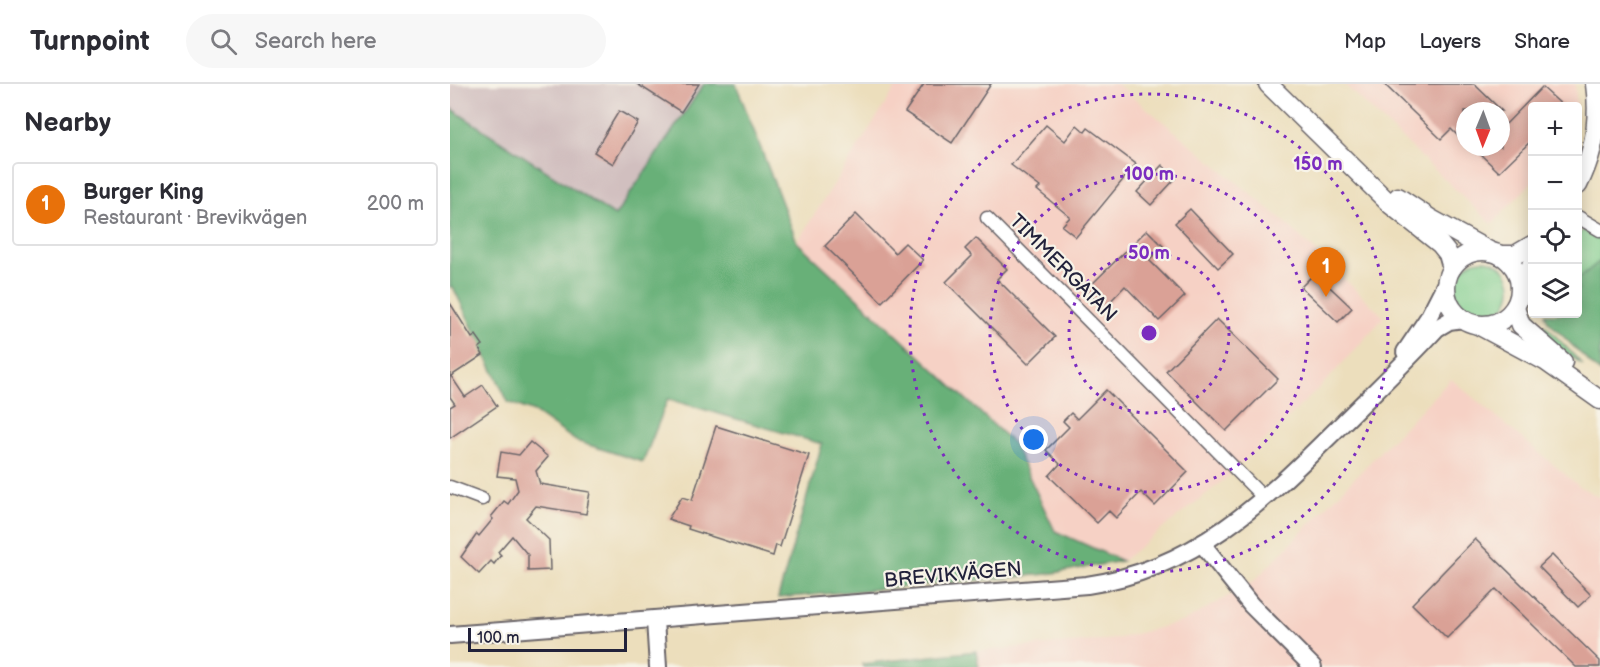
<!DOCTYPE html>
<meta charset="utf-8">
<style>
:root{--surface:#fff;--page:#f7f7f7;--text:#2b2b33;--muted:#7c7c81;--line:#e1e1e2;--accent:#c8321e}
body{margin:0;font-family:"Balsamiq Sans",sans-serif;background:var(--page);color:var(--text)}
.controls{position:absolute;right:18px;top:18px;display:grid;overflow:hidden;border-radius:6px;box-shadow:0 3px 15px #0003}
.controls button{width:54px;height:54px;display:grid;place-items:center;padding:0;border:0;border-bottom:2px solid var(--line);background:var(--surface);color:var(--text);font:30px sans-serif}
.compass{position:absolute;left:1006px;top:18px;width:54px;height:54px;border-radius:50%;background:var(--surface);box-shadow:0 3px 15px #0003;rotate:181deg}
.scale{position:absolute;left:18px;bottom:15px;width:159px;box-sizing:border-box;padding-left:6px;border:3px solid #22223b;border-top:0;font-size:16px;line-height:21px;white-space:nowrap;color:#22223b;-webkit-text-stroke:4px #f7f3e8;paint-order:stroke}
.you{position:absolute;left:584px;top:356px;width:21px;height:21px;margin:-15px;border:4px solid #fff;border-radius:50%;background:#1a73e8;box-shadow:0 0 0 9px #1a73e833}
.badge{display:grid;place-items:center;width:39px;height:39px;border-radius:50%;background:var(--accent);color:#fff;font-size:20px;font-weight:700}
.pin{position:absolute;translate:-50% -50px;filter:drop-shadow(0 2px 3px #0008)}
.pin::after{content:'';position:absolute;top:32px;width:21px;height:18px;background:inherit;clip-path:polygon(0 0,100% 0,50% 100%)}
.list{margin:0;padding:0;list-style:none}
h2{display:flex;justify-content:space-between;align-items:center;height:78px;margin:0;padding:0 24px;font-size:26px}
h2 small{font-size:20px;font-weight:400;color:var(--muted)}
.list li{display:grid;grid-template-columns:39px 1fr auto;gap:18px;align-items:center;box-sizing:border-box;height:84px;margin:0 12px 12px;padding:0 12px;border:2px solid var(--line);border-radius:6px}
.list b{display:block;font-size:22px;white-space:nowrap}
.list p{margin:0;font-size:20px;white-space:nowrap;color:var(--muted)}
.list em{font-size:20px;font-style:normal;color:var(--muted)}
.icon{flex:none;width:33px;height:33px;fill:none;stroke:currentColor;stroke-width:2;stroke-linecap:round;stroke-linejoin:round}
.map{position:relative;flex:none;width:1150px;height:583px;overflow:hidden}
header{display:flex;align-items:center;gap:36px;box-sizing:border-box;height:84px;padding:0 30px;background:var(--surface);border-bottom:2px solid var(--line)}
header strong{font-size:28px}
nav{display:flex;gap:33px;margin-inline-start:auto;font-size:21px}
.search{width:420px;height:54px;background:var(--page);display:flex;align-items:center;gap:15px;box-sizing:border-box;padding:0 21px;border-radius:33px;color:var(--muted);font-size:22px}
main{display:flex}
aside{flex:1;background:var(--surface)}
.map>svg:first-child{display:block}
.built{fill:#f6d1c5;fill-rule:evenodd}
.industrial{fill:#d1bfbf}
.green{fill:#7fcd8c;stroke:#507864;stroke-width:1.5}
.forest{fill:#67b078;stroke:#44695a;stroke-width:1.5}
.building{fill:#daa196}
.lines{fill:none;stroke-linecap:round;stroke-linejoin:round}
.minor-casing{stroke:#696468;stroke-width:15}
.tertiary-casing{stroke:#696468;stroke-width:20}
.secondary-casing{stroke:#696468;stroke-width:21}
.minor{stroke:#fff;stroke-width:12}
.tertiary{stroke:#fff;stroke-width:16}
.secondary{stroke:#fff;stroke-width:18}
.ring{fill:none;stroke:#7b2cbf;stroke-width:3;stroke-dasharray:3 6}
.labels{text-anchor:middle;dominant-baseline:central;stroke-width:4.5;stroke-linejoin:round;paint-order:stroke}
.street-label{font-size:20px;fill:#22223b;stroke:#f7f3e8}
.centre{fill:#7b2cbf;stroke:#f7f3e8;stroke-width:3}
.ring-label{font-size:18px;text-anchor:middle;font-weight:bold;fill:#7b2cbf;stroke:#f7f3e8;stroke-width:4.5;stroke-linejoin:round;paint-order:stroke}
</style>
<header>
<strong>Turnpoint</strong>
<div class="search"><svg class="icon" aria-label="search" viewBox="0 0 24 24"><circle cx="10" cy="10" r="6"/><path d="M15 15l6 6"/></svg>Search here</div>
<nav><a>Map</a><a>Layers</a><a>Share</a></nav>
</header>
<main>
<aside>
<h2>Nearby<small></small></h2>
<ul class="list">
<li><span class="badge" style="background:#e8710a">1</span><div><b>Burger King</b><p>Restaurant · Brevikvägen</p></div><em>200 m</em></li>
</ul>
</aside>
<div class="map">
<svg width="1150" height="583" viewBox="0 0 1150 583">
<rect width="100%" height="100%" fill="#f7f3e8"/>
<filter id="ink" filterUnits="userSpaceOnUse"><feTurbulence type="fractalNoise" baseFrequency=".0167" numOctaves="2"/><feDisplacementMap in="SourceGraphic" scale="12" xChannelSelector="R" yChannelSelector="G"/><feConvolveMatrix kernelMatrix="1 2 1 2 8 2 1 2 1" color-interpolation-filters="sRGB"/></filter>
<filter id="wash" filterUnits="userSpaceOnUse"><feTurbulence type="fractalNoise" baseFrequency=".008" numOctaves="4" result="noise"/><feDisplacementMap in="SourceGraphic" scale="24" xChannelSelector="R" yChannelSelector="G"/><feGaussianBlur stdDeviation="1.35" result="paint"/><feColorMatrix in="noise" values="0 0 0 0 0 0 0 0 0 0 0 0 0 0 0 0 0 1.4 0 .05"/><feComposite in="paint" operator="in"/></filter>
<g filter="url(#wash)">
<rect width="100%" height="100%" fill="#ecdebc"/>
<g class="built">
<path d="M448,0H667L835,138L934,233L880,293L775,395L672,477L605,447L563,359L347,158Z"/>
<path d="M894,0H1125L1127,22H1082V98L1042,140ZM1015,27H1051V63H1015Z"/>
<path d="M1001,295L1129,402L1150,414V583H529L526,567L666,555L735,537L804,497Z"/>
</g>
<path class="industrial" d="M0,0H254L165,132L0,24Z"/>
<g class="green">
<path d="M1133,146L1150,155V177L1128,195V151Z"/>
<circle cx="1033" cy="204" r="28"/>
<path d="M1082,194V230H1086L1077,240L1073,227Z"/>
<path d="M1086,241L1096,242L1133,281L1081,245Z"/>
</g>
<g class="forest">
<path d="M254,0H286L347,158L563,359L605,447L672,477L598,490L328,514L372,360L218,315L193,378L126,357L84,328L58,318L3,203H0V24L165,132Z"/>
<path d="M1150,177V289L1098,237L1095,230H1128V195Z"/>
<path d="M526,567L529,583H413L412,580Z"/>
</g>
<g id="blocks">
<g class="building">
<path d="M187,0H249L231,28Z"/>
<path d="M474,0H541L502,59L455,28Z"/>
<path d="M934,0H1024L1052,27H1015V59L1001,45L991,55Z"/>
<path d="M1092,3L1113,22H1083V55L1049,88L1028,68L1034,63H1051V45Z"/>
<path d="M169,27L188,38L163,80L144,68Z"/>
<path d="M596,41L615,57L627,41L635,48L638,44L686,80L626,153L612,142L620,133L587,106L590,103L561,81Z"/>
<path d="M712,81L726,94L701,121L687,108Z"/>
<path d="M740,125L783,170L768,184L725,139Z"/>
<path d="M406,130L445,169L455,159L473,176L432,218L375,162Z"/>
<path d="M697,146L713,162L699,176L735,212L709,237L675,202L654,224L636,206Z"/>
<path d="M526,154L557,185L547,195L605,253L578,280L496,198L522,172L515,165Z"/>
<path d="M865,189L902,224L888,238L851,203Z"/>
<path d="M0,219L22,254L26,251L33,261L29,264L33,271L1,292L15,313L33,301L47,322L0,354V323L5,320L0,313Z"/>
<path d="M767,235L828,295L776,347L716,287Z"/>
<path d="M656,306L738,388L705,422L691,408L666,434L659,427L647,439L599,392L610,380L596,366L619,343L613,337L621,329L627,335Z"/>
<path d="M266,342L359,371L330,463L326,461L323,472L238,445L239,442L218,435L232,413L242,416Z"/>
<path d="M80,358L98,373L86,387L90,400L140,408L136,430L86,422L76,434L99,456L100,486L78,487V471L62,452L48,468L51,471L44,480L41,477L29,490L11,473L27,450L29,452L43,435L41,433L54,417L58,420L68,406L65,394L47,392L51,368L69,371Z"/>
<path d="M1025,455L1150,577V583H1126L1046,505L997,554L962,520Z"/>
<path d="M1102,471L1141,511L1128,523L1089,483Z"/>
</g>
</g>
</g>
<g filter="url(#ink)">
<use href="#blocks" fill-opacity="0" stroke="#696468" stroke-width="1.5"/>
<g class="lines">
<defs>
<g id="minor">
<path d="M1128,133L1150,146"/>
<path d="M537,134L814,414"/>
<path d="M0,403L32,415"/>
</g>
<g id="tertiary">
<path d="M955,268L978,234L997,197"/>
<path d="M753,461L801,521L863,583"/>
<path d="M205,536L208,583"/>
<path d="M0,551L637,501C747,485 815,416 891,341C923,309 956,278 987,244L999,237L1013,235"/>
</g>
<g id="secondary">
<path d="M818,0L941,121L990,160L998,170L1002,184"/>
<path d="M1128,101C1144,69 1150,35 1145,0"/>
<path d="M948,113L981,135L1041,168"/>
<circle cx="1033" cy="204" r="37"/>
<path d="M1050,171H1065L1082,161"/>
<path d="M1071,208L1082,179"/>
<path d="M1065,224L1071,241L1113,278"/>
<path d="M1028,241L1095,277L1150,316"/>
</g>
</defs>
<use href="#minor" class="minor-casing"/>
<use href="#tertiary" class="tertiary-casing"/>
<use href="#secondary" class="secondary-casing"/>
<use href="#minor" class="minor"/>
<use href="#tertiary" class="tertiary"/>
<use href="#secondary" class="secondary"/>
</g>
</g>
<g class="ring">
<circle cx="699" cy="249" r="80"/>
<circle cx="699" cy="249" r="159"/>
<circle cx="699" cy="249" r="239"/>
</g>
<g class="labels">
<g class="street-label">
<text transform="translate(613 184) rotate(45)">TIMMERGATAN</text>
<text transform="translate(503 491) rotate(-5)">BREVIKVÄGEN</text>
</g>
</g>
<circle cx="699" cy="249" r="9" class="centre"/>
<g class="ring-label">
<text x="868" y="86">150 m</text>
<text x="699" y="96">100 m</text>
<text x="699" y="175">50 m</text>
</g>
</svg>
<div class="controls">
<button>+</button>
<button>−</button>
<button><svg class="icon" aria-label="locate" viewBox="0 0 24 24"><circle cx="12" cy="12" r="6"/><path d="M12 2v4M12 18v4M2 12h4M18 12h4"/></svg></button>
<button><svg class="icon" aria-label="layers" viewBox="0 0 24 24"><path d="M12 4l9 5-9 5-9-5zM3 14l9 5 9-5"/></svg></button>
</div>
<svg class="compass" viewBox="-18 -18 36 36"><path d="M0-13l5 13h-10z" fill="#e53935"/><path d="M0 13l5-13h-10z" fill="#7c7c81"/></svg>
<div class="scale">100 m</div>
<div class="you"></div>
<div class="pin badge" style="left:876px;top:213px;background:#e8710a">1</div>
</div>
</main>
